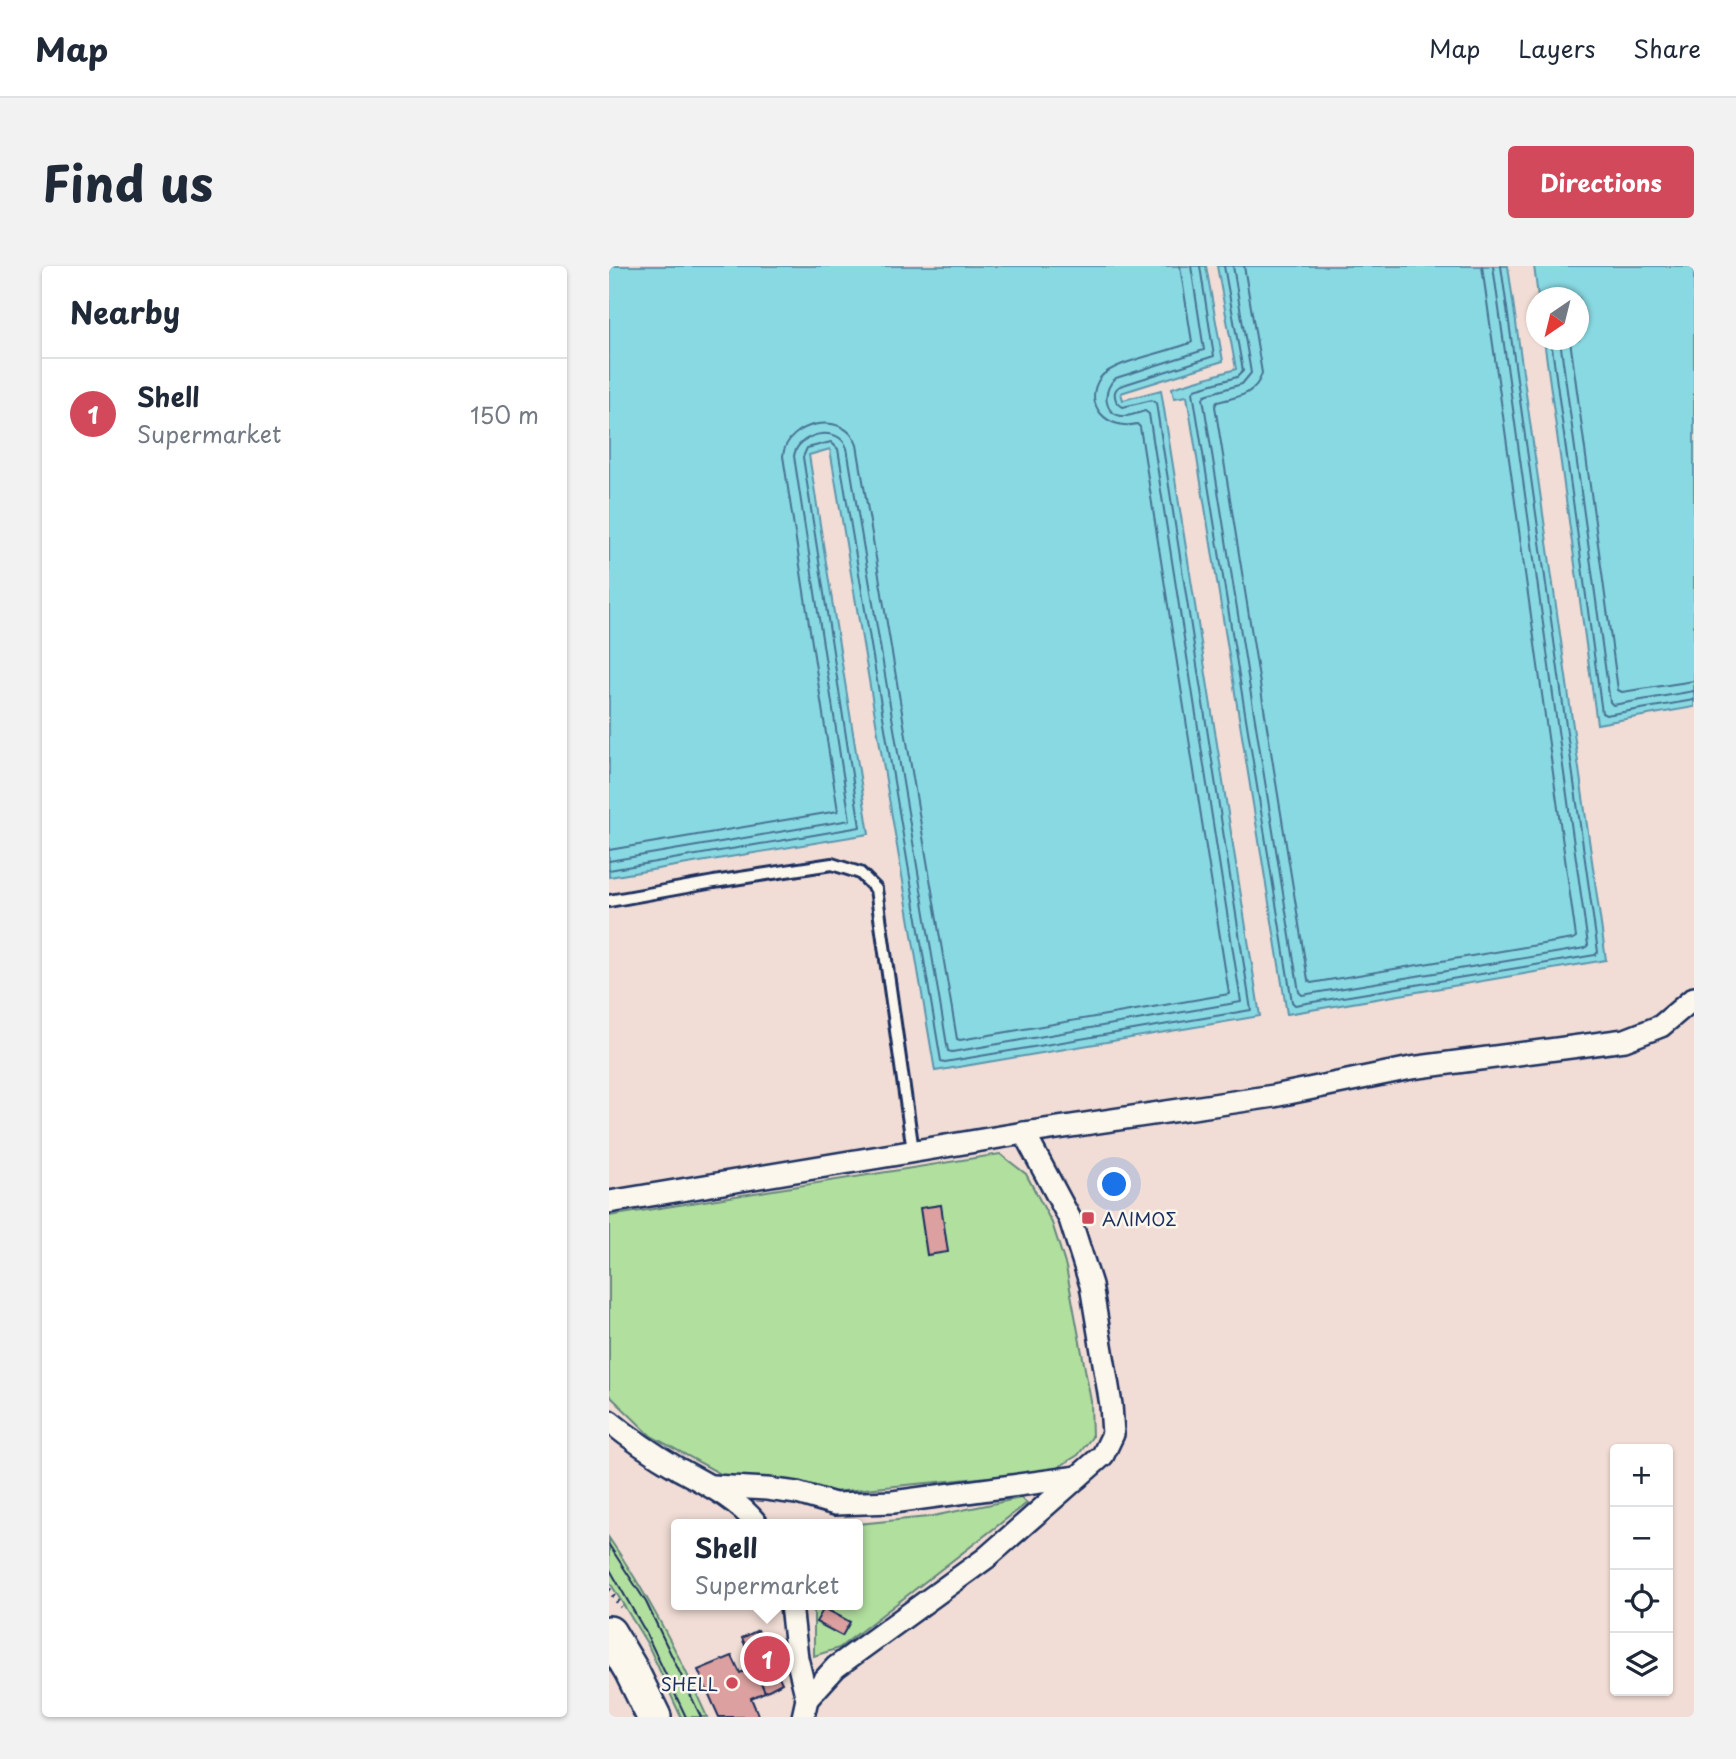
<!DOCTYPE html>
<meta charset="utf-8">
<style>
:root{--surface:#fff;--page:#f2f2f3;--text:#1f2937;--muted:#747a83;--line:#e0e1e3;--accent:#d1495b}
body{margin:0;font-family:"Playpen Sans",sans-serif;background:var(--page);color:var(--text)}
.controls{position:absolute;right:21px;bottom:21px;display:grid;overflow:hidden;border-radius:7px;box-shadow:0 2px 5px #0004}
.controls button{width:63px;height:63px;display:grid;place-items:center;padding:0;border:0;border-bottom:2px solid var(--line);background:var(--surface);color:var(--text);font:35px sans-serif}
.compass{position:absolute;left:917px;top:21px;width:63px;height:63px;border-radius:50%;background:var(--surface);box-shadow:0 2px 5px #0004;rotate:215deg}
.you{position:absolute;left:506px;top:919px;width:24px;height:24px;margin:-18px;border:5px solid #fff;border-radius:50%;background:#1a73e8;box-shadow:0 0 0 10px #1a73e833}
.badge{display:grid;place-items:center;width:46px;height:46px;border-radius:50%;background:var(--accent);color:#fff;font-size:23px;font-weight:700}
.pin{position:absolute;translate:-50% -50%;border:4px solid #fff;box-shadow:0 2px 7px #0006}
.popup{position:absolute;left:62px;top:1253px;width:192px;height:91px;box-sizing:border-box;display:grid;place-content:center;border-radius:7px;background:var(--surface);filter:drop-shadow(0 2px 5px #0005);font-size:23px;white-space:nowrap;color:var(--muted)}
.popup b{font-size:26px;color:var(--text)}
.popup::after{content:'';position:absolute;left:50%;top:100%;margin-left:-14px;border:14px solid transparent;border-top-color:var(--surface)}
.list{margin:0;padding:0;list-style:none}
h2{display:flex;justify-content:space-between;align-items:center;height:91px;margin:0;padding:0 28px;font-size:30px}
h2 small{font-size:23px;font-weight:400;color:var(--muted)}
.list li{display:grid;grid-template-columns:46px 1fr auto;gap:21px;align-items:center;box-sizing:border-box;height:112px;padding:0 28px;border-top:2px solid var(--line)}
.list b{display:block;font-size:26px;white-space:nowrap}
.list p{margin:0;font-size:23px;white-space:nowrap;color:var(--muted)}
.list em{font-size:23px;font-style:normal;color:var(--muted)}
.icon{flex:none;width:38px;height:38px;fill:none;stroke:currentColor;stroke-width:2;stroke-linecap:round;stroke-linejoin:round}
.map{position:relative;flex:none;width:1085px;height:1451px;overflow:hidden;border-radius:7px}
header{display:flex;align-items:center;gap:42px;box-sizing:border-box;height:98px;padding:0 35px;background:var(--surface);border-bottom:2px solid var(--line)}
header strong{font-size:33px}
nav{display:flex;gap:38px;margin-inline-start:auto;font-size:24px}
.intro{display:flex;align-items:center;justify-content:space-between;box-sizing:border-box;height:168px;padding:0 42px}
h1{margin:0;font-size:49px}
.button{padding:18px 32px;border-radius:7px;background:var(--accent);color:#fff;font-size:24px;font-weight:700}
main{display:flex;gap:42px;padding:0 42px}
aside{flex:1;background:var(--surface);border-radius:7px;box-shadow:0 2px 5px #0004}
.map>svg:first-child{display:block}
.green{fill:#b1df9e;stroke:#66877e;stroke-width:2}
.water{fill:#89d9e2;stroke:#5d95ad;stroke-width:2}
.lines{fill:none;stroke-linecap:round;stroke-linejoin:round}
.shore{stroke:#477393;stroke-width:2}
.building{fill:#dba09f;stroke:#1b2f5e;stroke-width:2}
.service-casing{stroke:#1b2f5e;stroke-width:16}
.minor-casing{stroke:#1b2f5e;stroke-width:26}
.trunk-casing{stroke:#1b2f5e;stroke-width:38}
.path{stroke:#1b2f5e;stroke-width:4.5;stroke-dasharray:2 5;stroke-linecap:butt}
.service{stroke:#fbf7ec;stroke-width:10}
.minor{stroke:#fbf7ec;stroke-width:21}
.trunk{stroke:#fbf7ec;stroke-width:33}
.tram{stroke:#1b2f5e;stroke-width:2}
.poi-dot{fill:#d1495b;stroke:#fbf7ec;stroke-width:2.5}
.labels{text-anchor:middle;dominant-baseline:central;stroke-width:5;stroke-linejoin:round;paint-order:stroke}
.poi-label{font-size:18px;fill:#1b2f5e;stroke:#fbf7ec;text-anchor:start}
</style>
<header>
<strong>Map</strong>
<nav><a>Map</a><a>Layers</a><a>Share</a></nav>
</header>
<div class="intro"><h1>Find us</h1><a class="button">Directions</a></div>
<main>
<aside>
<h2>Nearby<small></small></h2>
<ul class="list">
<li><span class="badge">1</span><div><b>Shell</b><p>Supermarket</p></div><em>150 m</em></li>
</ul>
</aside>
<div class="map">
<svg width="1085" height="1451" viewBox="0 0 1085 1451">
<rect width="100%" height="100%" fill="#f1ddd5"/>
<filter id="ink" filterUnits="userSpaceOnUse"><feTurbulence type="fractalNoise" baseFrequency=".0143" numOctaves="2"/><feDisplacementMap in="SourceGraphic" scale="14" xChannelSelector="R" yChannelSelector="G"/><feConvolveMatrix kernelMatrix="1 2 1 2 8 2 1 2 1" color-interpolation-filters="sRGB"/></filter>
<g filter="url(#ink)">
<g class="green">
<path d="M391,888L417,908L443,957L457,1001L482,1135L483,1171L469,1189L443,1205L224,1226L171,1214L119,1212L42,1170L0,1129V950Z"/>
<path d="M412,1232L418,1237L230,1382L205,1390V1339H249V1258L319,1251Z"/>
<path d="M0,1272C39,1329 70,1388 98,1451H72L39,1379L0,1315Z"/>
</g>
<g class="water">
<path d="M0,0H597L614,95L512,127L514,134L552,124L651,750L326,805L221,183L200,189L260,568L0,611Z"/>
<path d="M608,0H899L997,694L678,748L578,130L565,132L563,122L627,103Z"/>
<path d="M925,0H1085V441L988,458L935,74H970V32L929,31Z"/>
</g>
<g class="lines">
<g class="shore">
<path d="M615,0L634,105L628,111L586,123L584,126L683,736L686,739L986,689L989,686L892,0"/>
<path d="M624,0L642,107L633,118L596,129L594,132L690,726L693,729L976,682L979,679L884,0"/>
<path d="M635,0L653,107C647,129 628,131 608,136L606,140L699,714L702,717L964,673L967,671L873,0"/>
<path d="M942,74L993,447L997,449L1085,434"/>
<path d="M951,74L1001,436L1004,439L1085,425"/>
<path d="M961,74L1009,424L1013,426L1085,415"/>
<path d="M0,584L229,545L174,190C177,156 236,143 248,179L348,773L351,774L620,728L531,161L528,158C499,165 473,139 491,112C503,95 562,86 583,76L571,0"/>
<path d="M0,595L241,554L185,190C188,168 229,157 238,182L339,785L343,786L632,736L540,148L536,145C529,147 520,151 512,150C493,146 494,122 507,112L595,84L582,0"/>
<path d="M0,604L251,561L194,191L198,182L222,176L229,183L332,795L336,796L642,744L547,137L543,134L514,141L508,137C505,130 504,124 511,120L605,90L591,0"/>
</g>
</g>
<g class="building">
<path d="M332,939L339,986L318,989L311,942Z"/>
<path d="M215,1342L241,1356L233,1370L207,1356Z"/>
<path d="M149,1364L173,1417L156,1426L133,1372Z"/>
<path d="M123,1390L131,1407L145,1401L156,1426L142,1432L150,1451H110L89,1404Z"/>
</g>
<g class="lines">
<defs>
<path id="service" d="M0,635L105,616L223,598L251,607L267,623L304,885"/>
<g id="minor">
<path d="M0,936L415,867L665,830L802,802L1016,774L1052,760L1085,732"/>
<path d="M0,1155C22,1173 44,1188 68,1202C97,1218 127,1232 148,1258"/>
<path d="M104,1220L158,1223L188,1227L226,1238L284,1236L469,1211"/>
<path d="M182,1339L188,1392L198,1433L194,1451"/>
<path d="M198,1433L227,1401L377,1292L494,1189L504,1168L502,1139L482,1019L461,953L415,867"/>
</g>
<path id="trunk" d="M0,1367L22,1404L45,1451"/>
</defs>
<use href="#service" class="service-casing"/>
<use href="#minor" class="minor-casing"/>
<use href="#trunk" class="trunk-casing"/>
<path class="path" d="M0,1323L12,1341"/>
<use href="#service" class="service"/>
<use href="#minor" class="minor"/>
<use href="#trunk" class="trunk"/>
<g class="tram">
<path d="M0,1279L37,1336L92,1451"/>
<path d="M0,1302L36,1365L77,1451"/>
</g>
</g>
</g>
<g class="poi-dot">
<rect x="472" y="945" width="14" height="14" rx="3.5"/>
<circle cx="123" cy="1417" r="7"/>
</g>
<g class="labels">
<g class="poi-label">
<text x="493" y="952">ΑΛΙΜΟΣ</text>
<text x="109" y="1417" text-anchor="end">SHELL</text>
</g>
</g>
</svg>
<div class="controls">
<button>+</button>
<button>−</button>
<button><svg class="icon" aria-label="locate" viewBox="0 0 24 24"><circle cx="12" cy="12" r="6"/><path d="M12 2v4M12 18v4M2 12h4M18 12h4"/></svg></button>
<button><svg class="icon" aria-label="layers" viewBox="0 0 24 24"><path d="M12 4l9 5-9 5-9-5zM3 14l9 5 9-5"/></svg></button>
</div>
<svg class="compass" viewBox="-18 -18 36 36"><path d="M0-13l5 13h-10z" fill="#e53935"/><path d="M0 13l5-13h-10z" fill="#747a83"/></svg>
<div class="you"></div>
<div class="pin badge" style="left:158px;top:1393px">1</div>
<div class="popup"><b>Shell</b>Supermarket</div>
</div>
</main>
